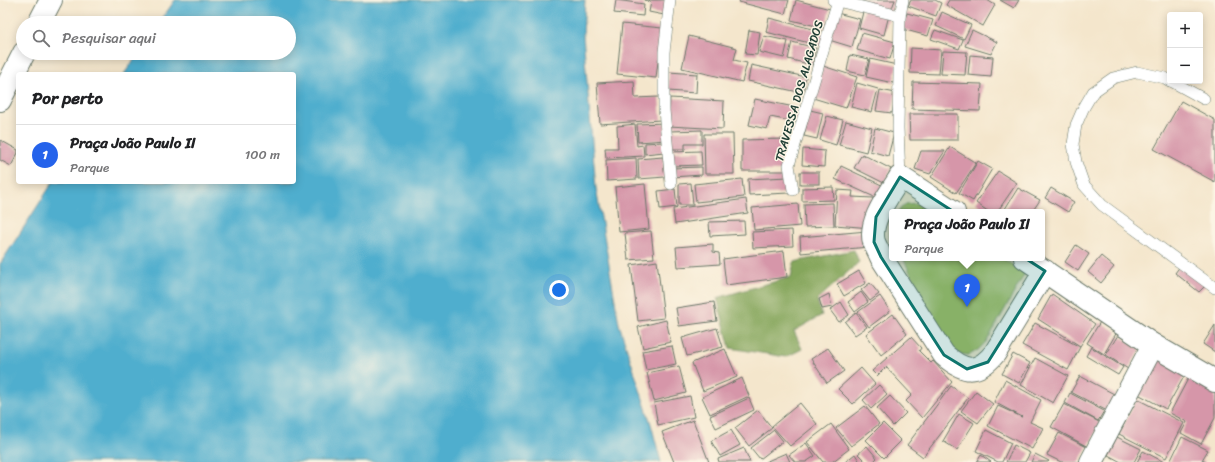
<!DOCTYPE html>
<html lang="pt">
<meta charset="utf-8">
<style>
:root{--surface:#fff;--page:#f2f2f2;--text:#202124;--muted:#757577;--line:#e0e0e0;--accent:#2563eb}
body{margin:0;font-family:Sriracha,sans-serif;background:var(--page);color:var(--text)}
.controls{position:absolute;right:12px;top:12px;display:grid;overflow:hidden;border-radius:4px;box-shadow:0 2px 10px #0003}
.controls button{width:36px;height:36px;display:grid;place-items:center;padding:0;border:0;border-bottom:1px solid var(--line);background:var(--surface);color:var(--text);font:20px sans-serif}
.you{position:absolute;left:559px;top:290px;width:14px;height:14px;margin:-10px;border:3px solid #fff;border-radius:50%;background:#1a73e8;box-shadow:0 0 0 6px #1a73e833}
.badge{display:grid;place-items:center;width:26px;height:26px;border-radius:50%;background:var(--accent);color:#fff;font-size:13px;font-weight:700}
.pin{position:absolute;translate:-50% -33px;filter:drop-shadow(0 1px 2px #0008)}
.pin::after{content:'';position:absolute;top:21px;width:14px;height:12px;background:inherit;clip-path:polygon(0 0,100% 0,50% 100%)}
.popup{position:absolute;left:889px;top:209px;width:156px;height:52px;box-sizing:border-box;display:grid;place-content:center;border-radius:4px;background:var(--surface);filter:drop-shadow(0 1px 3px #0005);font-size:13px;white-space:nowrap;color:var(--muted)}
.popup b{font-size:15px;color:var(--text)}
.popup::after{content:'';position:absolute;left:50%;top:100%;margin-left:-8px;border:8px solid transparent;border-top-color:var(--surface)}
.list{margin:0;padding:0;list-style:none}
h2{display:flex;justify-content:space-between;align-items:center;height:52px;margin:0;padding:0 16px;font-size:17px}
h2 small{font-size:13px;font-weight:400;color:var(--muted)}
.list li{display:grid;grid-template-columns:26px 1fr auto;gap:12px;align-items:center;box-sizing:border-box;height:60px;padding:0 16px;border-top:1px solid var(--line)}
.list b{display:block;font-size:15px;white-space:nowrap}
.list p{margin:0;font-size:13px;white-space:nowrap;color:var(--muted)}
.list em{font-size:13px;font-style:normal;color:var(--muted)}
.icon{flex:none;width:22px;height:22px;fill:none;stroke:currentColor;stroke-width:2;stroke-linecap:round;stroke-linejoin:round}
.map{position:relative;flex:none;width:1215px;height:462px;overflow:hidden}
.search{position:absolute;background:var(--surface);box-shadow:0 2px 10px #0003;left:16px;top:16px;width:280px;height:44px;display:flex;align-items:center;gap:10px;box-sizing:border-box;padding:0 14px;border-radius:22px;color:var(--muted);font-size:15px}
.panel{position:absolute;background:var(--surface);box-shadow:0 2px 10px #0003;left:16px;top:72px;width:280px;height:112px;border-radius:4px}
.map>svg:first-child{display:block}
.green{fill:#a7c066;stroke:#637e4d}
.forest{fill:#85a65b;stroke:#527248}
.water{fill:#50aece;stroke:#387681}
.building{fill:#d696a9}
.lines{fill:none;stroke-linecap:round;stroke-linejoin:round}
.lane-casing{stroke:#6a7869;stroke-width:12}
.street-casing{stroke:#6a7869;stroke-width:24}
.lane{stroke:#fff;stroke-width:11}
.street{stroke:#fff;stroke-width:22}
.marked{fill:#0f766e;fill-opacity:0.2;stroke:#0f766e;stroke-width:3;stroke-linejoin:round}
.labels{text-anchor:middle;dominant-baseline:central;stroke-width:3;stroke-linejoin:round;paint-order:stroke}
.street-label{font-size:12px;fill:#1f3d34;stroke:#fcf5e5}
</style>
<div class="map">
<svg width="1215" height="462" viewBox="0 0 1215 462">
<rect width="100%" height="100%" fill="#fcf5e5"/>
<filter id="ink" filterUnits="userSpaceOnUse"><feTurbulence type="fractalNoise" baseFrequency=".025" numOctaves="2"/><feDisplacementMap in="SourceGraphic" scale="8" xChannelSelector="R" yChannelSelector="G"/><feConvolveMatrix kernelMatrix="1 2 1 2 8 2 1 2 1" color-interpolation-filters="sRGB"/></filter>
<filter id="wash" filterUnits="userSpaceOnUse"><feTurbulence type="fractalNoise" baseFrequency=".012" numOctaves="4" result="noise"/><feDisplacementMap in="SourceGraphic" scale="16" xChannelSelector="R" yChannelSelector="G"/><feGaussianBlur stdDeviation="0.9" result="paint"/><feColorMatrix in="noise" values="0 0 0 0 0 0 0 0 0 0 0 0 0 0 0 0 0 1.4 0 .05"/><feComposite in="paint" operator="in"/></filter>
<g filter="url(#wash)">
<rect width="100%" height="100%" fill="#f4e6cc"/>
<g class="green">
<path d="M918,203L933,212H897L906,204Z"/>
<path d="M903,258H1002L1025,273L987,341L978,350L969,355L959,354L944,342Z"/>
</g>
<path class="forest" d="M854,250L859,262L817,300L822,315L794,331L802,349L786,357L730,348L717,298L791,277L794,262Z"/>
<path class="water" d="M175,0H585L583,35L596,188L619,324L651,424L661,462H0V264L53,182H294V74H124L139,53H289V23H159Z"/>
<g id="blocks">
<g class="building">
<path d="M616,0L644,4L643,16L614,13Z"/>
<path d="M644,0H667L664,15L649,12L651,2Z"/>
<path d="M740,0H789L785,14L739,2Z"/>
<path d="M796,0L830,9L825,28L791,20Z"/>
<path d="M854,0H895L890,13Z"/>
<path d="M911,0H935L941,3L936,16L908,6Z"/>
<path d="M949,0H987L995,5L983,26L946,5Z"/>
<path d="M1000,0H1019L1014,8Z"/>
<path d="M864,8L889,15L884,35L859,28Z"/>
<path d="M942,12L971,25L964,39L936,26Z"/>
<path d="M837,13L860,19L852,47L829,40Z"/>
<path d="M907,13L933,20L928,36L902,29Z"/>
<path d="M769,18L825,32L821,46L766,32Z"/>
<path d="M622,24L662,28L656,78L617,74Z"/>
<path d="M749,30L760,32L757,55L745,54Z"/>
<path d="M935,30L963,40L959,49L931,39Z"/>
<path d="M972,30L997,42L991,54L965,46Z"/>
<path d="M862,33L895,42L890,59L857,50Z"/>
<path d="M689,36L737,48L734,60L747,63L742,82L682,68Z"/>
<path d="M764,36L788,41L784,58L759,52Z"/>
<path d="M792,42L816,48L812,65L788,59Z"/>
<path d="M911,48L941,50L939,74L910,73Z"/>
<path d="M943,51L967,52L965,75L941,74Z"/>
<path d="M850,55L869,59L865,75L847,71Z"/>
<path d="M970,55L993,57L991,77L968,75Z"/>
<path d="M870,59L897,65L893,83L866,77Z"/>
<path d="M751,65L806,77L803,93L748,81Z"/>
<path d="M823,66L857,77L846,108L813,98Z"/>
<path d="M669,72L697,74L696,93L668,91Z"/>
<path d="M634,81L635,98L659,97L661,120L600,124L597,83Z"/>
<path d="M913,82L982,84L980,111L912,109Z"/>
<path d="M857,83L878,89L872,112L851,107Z"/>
<path d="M880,90L896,93L892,113L876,111Z"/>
<path d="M670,98L724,101L723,129L669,126Z"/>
<path d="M755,99L804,109L801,123L770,117L767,129L749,125Z"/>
<path d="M1181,101L1215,120V182L1154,149Z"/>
<path d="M810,110L823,113L817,139L804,136Z"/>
<path d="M909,114H958V140H910Z"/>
<path d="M827,116L843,120L836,145L820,140Z"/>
<path d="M846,121L872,128L866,152L839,145Z"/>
<path d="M665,123L666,140L638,142L637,124Z"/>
<path d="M635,124L637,146L643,145L644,156L606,158L605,148H618L617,126Z"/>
<path d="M875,128L894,133L888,156L870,151Z"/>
<path d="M702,130V144H685V149H671L670,131Z"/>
<path d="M704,134H733L734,174H705Z"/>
<path d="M786,139V171H742V140Z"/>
<path d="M0,140L18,150V153L11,166L0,160Z"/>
<path d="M663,142L664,152L645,154V143Z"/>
<path d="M950,147L976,163L956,193L931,177Z"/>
<path d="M803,149L825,151L824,167L802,165Z"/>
<path d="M701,151L702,165L672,166L671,152Z"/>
<path d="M921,151H945L930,174L915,169Z"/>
<path d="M862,154L891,169L884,183L854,168Z"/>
<path d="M663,157L665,177L639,179L638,159Z"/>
<path d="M636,158L637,179L607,181L606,160Z"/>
<path d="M978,161L992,169L973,201L959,193Z"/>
<path d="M841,166L888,188L881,200L835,179Z"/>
<path d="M702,167V175L672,177V168Z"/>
<path d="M998,171L1017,183L997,212H989L976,203Z"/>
<rect x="800" y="172" width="19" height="12"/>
<path d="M788,177L789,193L749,195L748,179Z"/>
<path d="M742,179L744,197L696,202L694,184Z"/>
<path d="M691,183L693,205H679V184Z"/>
<path d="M645,184L649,229L619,232L615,187Z"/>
<path d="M833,187L834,200L802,201V188Z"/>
<path d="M1018,188L1040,200L1032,212H1003Z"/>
<path d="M1051,188L1074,202L1068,212L1045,198Z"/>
<path d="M675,189L677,207L660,209L658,191Z"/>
<path d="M837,190L853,191L852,197L873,198L871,228L835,225Z"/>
<path d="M746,199L748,213L675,224L673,209Z"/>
<path d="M833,203L834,226L805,227L804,204Z"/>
<path d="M798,204L800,226L754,230L752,208Z"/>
<path d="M744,221L745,234L710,236L709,222Z"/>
<path d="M792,230L793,246L753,248L752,232Z"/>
<path d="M651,231L654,258L628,260L625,233Z"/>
<path d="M867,231L869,247L801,253L800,237Z"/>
<path d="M713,244V252L719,253L720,264L678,267L676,247Z"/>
<path d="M1076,245L1089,254L1078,271L1065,262Z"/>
<path d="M784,251L787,277L726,285L723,259Z"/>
<path d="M1101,256L1114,267L1101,283L1088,272Z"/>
<path d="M657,261L664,318L638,321L631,265Z"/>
<path d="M1181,265L1206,285L1199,292L1175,273Z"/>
<path d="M859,271L866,283L844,296L837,284Z"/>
<path d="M870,283L879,294L870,301L861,290Z"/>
<path d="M861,292L868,302L855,312L848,302Z"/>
<path d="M829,294L832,307L822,309L819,299Z"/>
<path d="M1052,294L1095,324L1080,346L1038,319Z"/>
<path d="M880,296L890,311L869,327L858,312Z"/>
<path d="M714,302L717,321L679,326L676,308Z"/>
<path d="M841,302L849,315L839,322L830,310Z"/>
<path d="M856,313L867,327L855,335L845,322Z"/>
<path d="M893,314L907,334L881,355L866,334Z"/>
<path d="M666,320L671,342L643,348L638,327Z"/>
<path d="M1100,322L1117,332L1104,354L1087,343Z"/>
<path d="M1035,323L1080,347L1068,370L1022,345Z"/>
<path d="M1215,325V352L1203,344Z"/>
<path d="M717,328L723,347L687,356L682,338Z"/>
<path d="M1118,335L1141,349L1128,369L1106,355Z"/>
<path d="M911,337L921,348L919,351L931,363L933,361L952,382L922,418L906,401L912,395L886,367L877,376L872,371Z"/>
<path d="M672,346L676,364L646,370L642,351Z"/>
<path d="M1091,347L1123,367L1118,375L1086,356Z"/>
<path d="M828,348L844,371L827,383L811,359Z"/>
<path d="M725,349L737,377L703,391L692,363Z"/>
<path d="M1013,354L1030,363L1019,383L1002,374Z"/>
<path d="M1158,357L1186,373L1166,409L1138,394Z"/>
<path d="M1035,358L1068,376L1053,403L1021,385Z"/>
<path d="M679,366L686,393L654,401L647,373Z"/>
<path d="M861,368L875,384L853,404L838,389Z"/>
<path d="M1080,376L1116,395L1107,411L1071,392Z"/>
<path d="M1189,377L1215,391V418L1201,444L1181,433L1187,422L1170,413Z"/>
<path d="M742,378L749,396L710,414L702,397Z"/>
<path d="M1005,380L1041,400L1030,422L1043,428L1032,449L988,426L998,406L1022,417L994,402Z"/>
<path d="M879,385L887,394L871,409L863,400Z"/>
<path d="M951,386L968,398L923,457L907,445Z"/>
<path d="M976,391L993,404L978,423L961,411Z"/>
<path d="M1070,393L1104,411L1098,421L1065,403Z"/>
<path d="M690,396L694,417L658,425L654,403Z"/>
<path d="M890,396L906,413L893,426L877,408Z"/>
<path d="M749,398L754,410L716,428L710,416Z"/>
<path d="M1137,399L1184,423L1166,458L1119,434Z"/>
<path d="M800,403L817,424L790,446L772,426Z"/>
<path d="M1064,404L1101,423L1088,447L1051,427Z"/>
<path d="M865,406L879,424L851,446L836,428Z"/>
<path d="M758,410L772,428L749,446L735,428Z"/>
<path d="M959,414L974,423L957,450L943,441Z"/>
<path d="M693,420L709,462H674L662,432Z"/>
<path d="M883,423L901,441L884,458L866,440Z"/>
<path d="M831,424L849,449L832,462H823L807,442Z"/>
<path d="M731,430L740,445L720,456L711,441Z"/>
<path d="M774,430L783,441L760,459L751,448Z"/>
<path d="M986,430L1011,443L1002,462H998L976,451Z"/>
<path d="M1059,433L1087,447L1079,462H1061L1047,455Z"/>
<path d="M1117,437L1141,449L1134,462H1121L1108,455Z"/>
<path d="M1182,437L1208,450L1202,460L1206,462H1170Z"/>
<path d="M806,443L815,456L806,462H795L789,455Z"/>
<path d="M1014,445L1030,453L1025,462H1006Z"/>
<path d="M867,446L877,458L873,462H866L858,454Z"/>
<path d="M744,448L750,462H719L718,459Z"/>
<path d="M1143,451L1164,462H1137Z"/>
<path d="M786,453L790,462H765Z"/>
<path d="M855,454L860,462H845Z"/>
<path d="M1035,454L1049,461L1048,462H1031Z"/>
<path d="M981,455L991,462H977Z"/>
</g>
</g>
</g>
<g filter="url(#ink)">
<use href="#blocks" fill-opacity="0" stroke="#6a7869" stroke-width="1"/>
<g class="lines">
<defs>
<g id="lane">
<path d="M670,0L664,52V110L671,184"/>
<path d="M833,0L900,16"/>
<path d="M1170,81L1165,78L1137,72L1113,78L1093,92L1083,109L1076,125L1073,144L1076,162L1084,185L1102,205L1215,288"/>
<path d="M1171,81L1204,99"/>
<path d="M900,177L898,128L900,16L902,5L903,0"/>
<path d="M793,190L789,165L838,0"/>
</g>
<g id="street">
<path d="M39,23L51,0"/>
<path d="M0,100L24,53"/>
<path d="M954,212L900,177C890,194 868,221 874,242C876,247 879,252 881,257L944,355C964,372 977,375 995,353L1045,271"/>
<path d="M1025,258L1153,345L1215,381"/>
<path d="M1091,462L1153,345"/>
</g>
</defs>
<use href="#lane" class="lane-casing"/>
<use href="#street" class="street-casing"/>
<use href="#lane" class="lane"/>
<use href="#street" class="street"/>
</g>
</g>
<path class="marked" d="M900,177L1045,271L988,362L967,369L944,355L881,257L874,242L876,217Z"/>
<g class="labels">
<g class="street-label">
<text transform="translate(799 91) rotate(-74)">TRAVESSA DOS ALAGADOS</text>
</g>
</g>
</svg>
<div class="controls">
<button>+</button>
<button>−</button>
</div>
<div class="you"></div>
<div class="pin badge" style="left:967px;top:307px">1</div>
<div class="popup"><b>Praça João Paulo II</b>Parque</div>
<div class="search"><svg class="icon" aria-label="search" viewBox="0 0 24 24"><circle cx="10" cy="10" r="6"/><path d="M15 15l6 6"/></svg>Pesquisar aqui</div>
<section class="panel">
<h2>Por perto<small></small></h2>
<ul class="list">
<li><span class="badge">1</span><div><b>Praça João Paulo II</b><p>Parque</p></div><em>100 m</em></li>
</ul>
</section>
</div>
